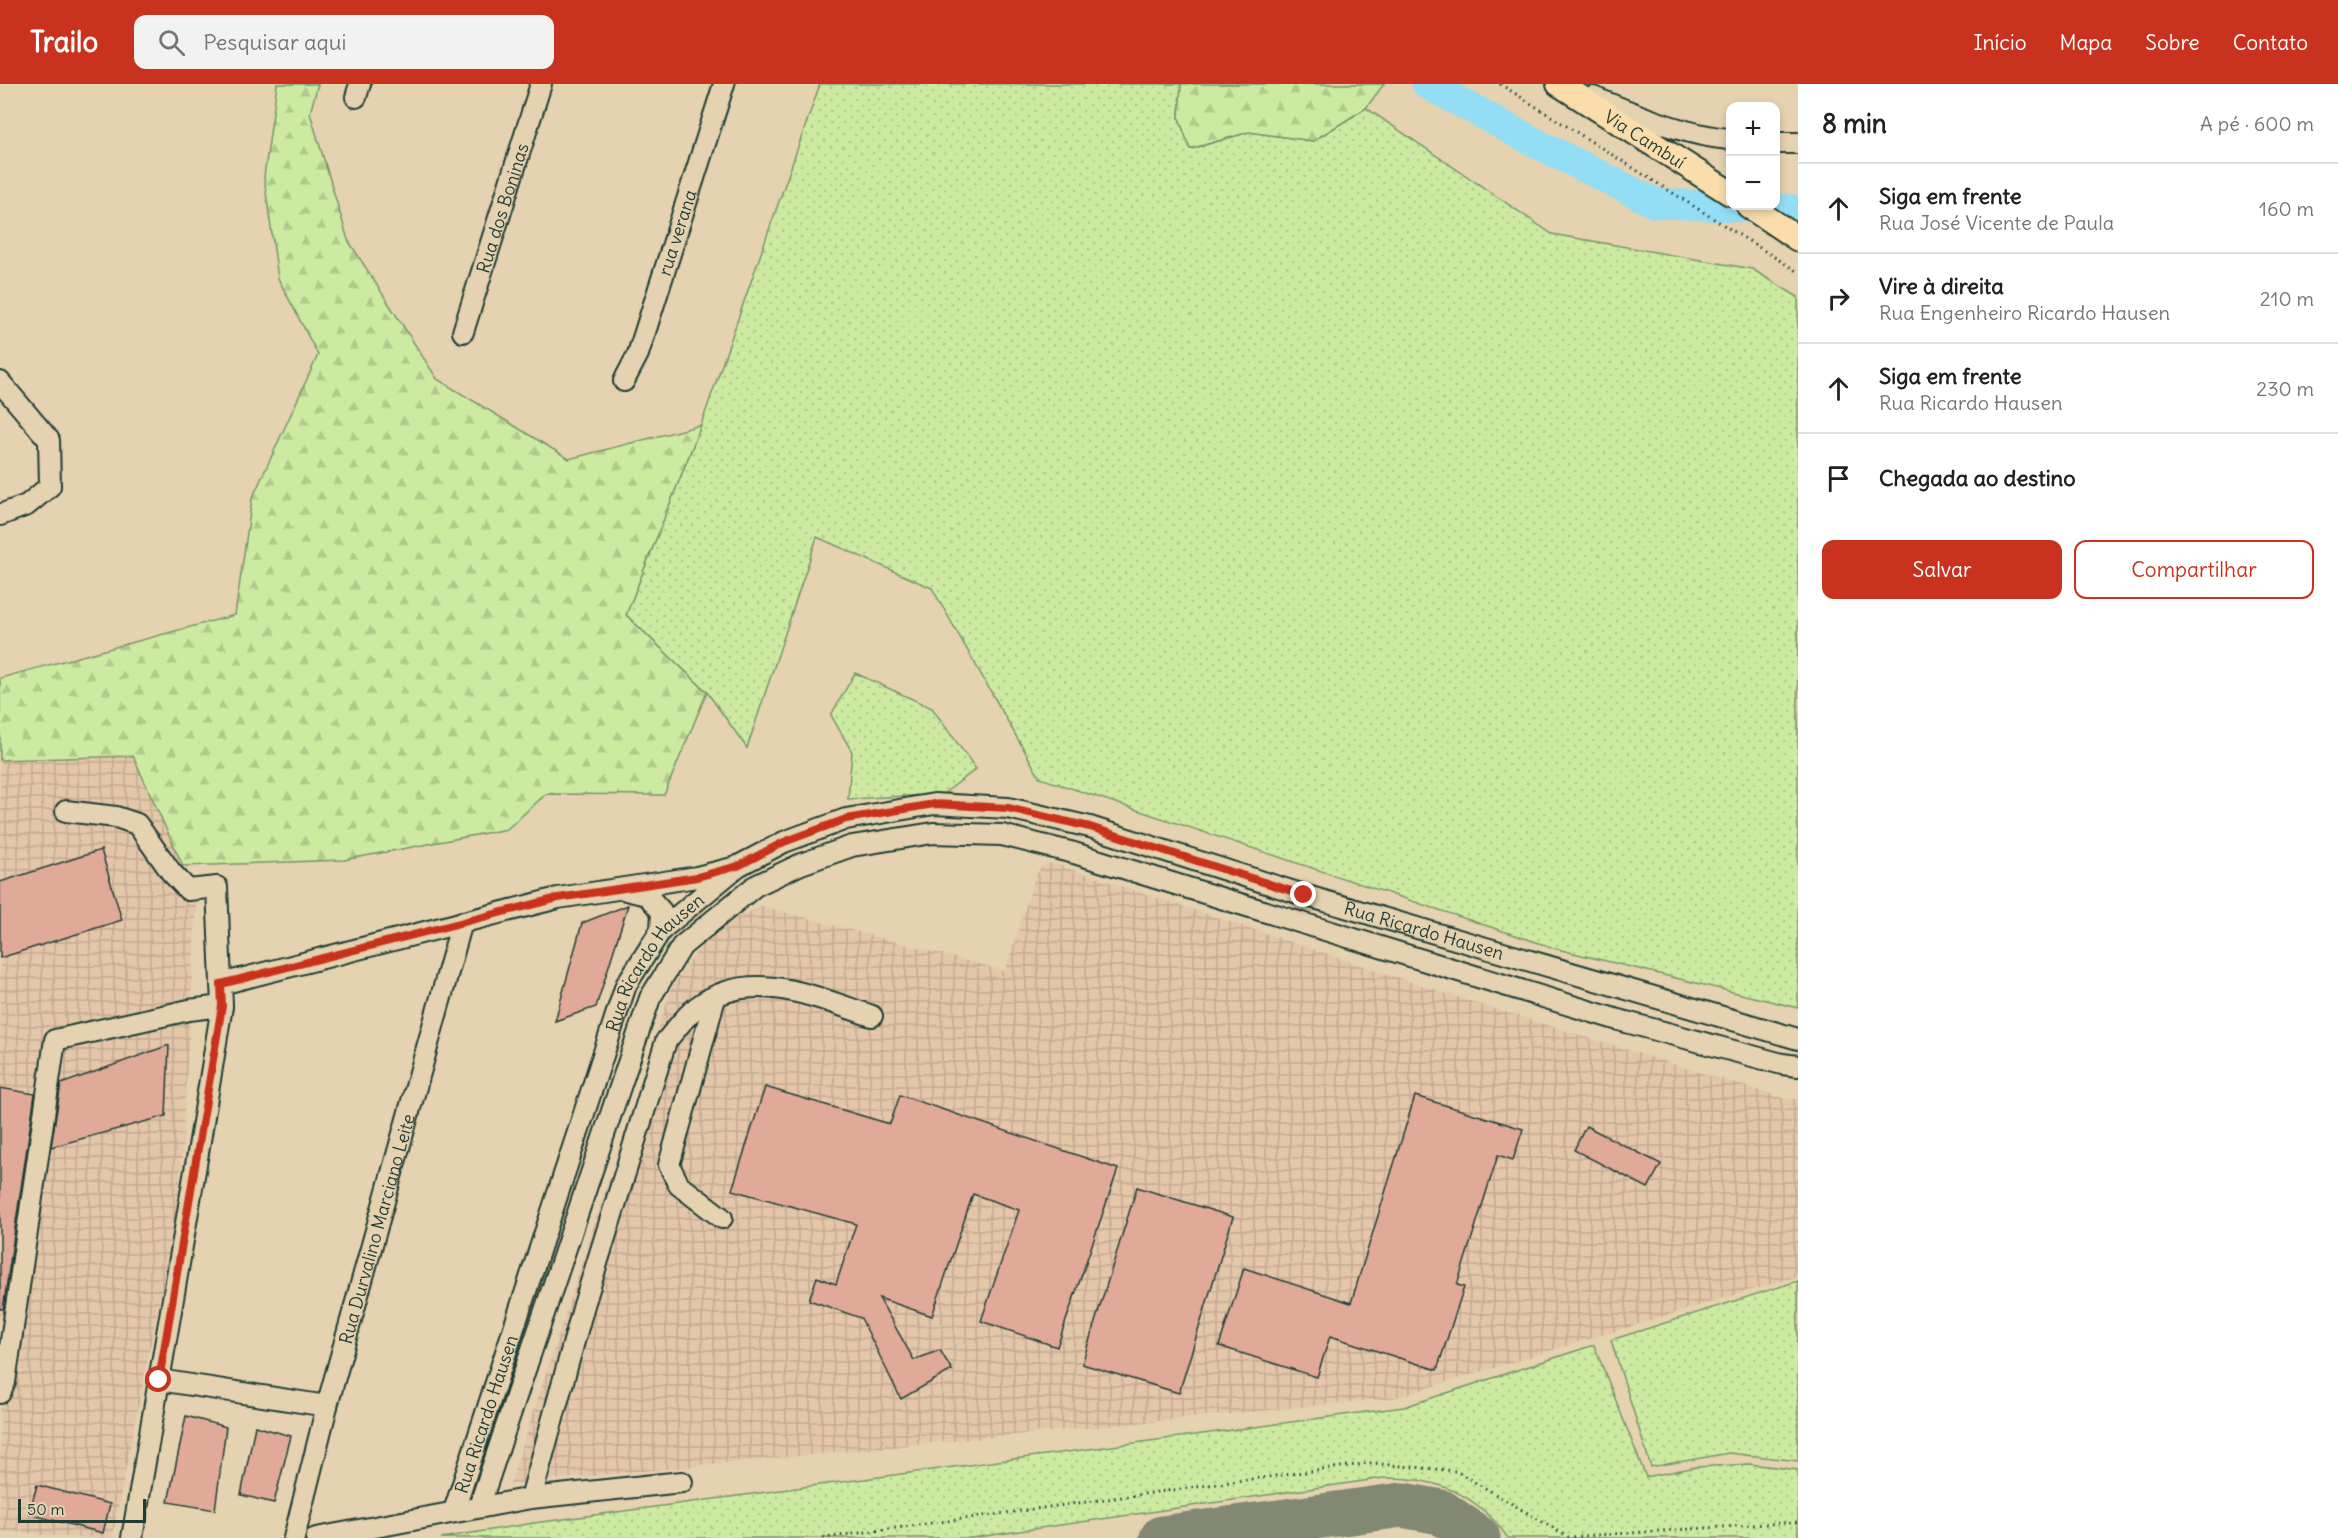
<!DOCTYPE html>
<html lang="pt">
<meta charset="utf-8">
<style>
:root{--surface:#fff;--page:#f2f2f2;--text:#202124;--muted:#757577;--line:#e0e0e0;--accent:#c8321e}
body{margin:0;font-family:Delius,sans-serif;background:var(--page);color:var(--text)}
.controls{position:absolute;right:18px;top:18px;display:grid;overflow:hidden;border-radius:12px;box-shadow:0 3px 9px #0003}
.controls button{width:54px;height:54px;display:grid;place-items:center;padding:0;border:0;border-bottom:2px solid var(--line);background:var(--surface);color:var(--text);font:30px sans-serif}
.scale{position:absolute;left:18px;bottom:15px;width:128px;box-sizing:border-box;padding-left:6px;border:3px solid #1f3d34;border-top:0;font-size:16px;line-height:21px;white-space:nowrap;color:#1f3d34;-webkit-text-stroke:4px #e5d2b0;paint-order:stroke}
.stop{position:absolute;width:18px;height:18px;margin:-14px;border:4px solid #c8321e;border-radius:50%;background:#fff}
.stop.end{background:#c8321e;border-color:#fff;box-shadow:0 2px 6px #0008}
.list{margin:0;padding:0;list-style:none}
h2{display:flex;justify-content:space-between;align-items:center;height:78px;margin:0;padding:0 24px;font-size:26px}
h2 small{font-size:20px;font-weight:400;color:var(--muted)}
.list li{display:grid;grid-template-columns:39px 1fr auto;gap:18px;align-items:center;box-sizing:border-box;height:90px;padding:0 24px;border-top:2px solid var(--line)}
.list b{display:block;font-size:22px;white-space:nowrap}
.list p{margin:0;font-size:20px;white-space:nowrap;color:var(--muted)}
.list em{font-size:20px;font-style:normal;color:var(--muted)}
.actions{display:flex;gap:12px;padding:18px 24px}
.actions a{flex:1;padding:14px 0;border:2px solid var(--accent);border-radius:12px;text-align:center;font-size:21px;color:var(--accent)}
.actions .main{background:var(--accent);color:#fff}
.icon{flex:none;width:33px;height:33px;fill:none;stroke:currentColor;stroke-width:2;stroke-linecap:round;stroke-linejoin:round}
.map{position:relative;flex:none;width:1798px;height:1454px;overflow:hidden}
header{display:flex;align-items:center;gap:36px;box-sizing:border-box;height:84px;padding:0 30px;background:var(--accent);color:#fff}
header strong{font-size:28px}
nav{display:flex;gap:33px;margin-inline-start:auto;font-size:21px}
.search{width:420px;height:54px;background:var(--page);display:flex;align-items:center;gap:15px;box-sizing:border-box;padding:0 21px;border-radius:12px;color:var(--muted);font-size:22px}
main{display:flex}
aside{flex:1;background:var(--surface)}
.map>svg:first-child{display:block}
.industrial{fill:url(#industrial-grid)}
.grass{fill:url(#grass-dots);stroke:#76946a;stroke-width:1.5}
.forest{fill:url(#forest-firs);stroke:#76946a;stroke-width:1.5}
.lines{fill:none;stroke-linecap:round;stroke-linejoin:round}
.river{stroke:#93def4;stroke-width:30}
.taxiway{stroke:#828872;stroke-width:45}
.building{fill:#e0a998;stroke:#1f3d34;stroke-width:1.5}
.minor-casing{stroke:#1f3d34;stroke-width:24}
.major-casing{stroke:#1f3d34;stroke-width:28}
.path{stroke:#1f3d34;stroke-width:3;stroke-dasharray:1.5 4.5;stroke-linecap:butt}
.minor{stroke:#e5d2b0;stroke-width:20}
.major{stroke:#faddab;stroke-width:24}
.route{stroke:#c8321e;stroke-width:8}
.labels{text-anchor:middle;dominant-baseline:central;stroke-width:6;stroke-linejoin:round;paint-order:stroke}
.street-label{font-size:18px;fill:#1f3d34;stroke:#e5d2b0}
</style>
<header>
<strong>Trailo</strong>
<div class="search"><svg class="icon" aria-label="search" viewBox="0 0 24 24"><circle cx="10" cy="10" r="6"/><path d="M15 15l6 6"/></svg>Pesquisar aqui</div>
<nav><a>Início</a><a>Mapa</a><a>Sobre</a><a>Contato</a></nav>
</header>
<main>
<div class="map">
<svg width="1798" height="1454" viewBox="0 0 1798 1454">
<defs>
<pattern id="industrial-grid" width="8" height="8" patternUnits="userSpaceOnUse" patternTransform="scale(1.5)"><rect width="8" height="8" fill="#e4c6a9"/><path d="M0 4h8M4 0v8" fill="none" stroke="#c3ab92"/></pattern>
<pattern id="grass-dots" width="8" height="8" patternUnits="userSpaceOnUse" patternTransform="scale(1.5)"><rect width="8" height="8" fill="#cdeaa1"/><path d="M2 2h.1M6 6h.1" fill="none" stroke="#b0ca8b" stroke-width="1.8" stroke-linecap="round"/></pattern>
<pattern id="forest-firs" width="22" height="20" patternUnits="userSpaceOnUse" patternTransform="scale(1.5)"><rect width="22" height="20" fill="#cdeaa1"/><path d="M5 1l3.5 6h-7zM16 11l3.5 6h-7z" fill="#b0ca8b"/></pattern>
</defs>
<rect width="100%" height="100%" fill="#e5d2b0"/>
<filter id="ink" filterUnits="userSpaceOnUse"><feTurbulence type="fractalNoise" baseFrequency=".0167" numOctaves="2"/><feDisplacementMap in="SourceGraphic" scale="12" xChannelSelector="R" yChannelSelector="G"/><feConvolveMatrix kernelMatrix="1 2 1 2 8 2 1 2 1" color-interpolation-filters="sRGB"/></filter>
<g filter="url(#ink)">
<g class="industrial">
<path d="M133,672L197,813L179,1119L112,1454H80L0,1447V676Z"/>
<path d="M1052,779L1463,915L1786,1015H1798V1192L1394,1314L510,1400L672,902L702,860L726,839L761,822L1005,887L1035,793L1042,782Z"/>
</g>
<g class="grass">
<path d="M820,0H1181L1179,34L1191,65L1249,48L1313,57L1366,24L1552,150L1752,185L1798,213V924L1557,865L1040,694L932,504L817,453L747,664L707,608L626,531L701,341Z"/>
<path d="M855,589L932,624L976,685L943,710L848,715L852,668L831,631Z"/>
<path d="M1798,1197V1377L1729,1369L1651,1383L1611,1256Z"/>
<path d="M1594,1261L1646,1393L1696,1383L1750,1380L1798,1386V1454H1508C1477,1410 1437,1393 1384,1394L971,1454H441L534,1439L1404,1323Z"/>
</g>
<g class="forest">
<path d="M277,0H318L310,29L348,156L437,295L569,375L701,341L626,531L707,608L664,711L546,710L507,745L344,776L183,782L133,672L0,676V594L235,531L252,415L318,271L278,194L264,93Z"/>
<path d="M1181,0H1384L1366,24L1313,57L1249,48L1190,65L1179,34Z"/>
</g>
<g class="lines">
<path class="river" d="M1427,0L1530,56L1655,119L1798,126"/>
<path class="taxiway" d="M1162,1454L1402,1421L1441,1428L1478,1454"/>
</g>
<g class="building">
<path d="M101,766L122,836L0,874V798Z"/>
<path d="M628,821L596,923L555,937L582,839Z"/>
<path d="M169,961L166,1032L51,1063L61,1000Z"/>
<path d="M765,1003L890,1040L900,1011L1118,1085L1057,1263L981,1237L1019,1126L973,1110L932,1232L879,1214L914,1276L940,1266L952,1286L901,1315L861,1234L809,1216L817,1193L836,1200L856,1140L732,1106Z"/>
<path d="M0,1004L35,1010L3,1225H0Z"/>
<path d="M1415,1012L1523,1045L1513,1076L1498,1071L1457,1201L1464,1203L1437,1286L1330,1252L1317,1293L1219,1262L1244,1184L1351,1219Z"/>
<path d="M1586,1042L1661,1080L1648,1104L1574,1066Z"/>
<path d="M1137,1103L1233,1133L1179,1309L1082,1280Z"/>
<path d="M186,1332L226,1343L215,1426L168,1418Z"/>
<path d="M255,1342L291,1352L274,1419L241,1411Z"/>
<path d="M37,1401L110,1420L103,1449L29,1430Z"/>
</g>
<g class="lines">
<defs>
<g id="minor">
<path d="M356,13L360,0"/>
<path d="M1593,13C1634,30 1687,52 1730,55"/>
<path d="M1776,59H1798"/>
<path id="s1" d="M463,248L541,0"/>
<path id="s2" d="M624,297L638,270L724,0"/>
<path d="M0,298L49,356L50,402L27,421L0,431"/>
<path d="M66,727L116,733L137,740L171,788L188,806L217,803L222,922L198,1069L132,1454"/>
<path d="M626,806L647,811L662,828L661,846"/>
<path d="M221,900L558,814L697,793L733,784"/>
<path d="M715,914L669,1081L679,1101L722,1134"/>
<path d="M159,1296L327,1322"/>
<path d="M0,1309L5,1298L55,956L189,926L222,922"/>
<path d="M531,1414L584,1221L666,957C676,946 685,932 697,923C751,882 817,914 872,932"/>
<path d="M479,1423L650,914L682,862L755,802L801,780L852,762L933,749L1002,751L1074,769L1615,935L1782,980L1798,982"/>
<path id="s3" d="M454,1427L626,901L661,846L738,782L784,758L846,735L934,720L1008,724L1090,743L1304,811L1798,955"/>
<path id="s4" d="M294,1454L327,1322L462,838"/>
<path d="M316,1454L531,1414L682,1398"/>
</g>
<g id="major">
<path id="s5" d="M1559,0L1730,109"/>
<path d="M1749,122L1798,155"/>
</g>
</defs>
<use href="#minor" class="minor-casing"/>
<use href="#major" class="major-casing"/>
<g class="path">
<path d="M1500,0L1798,188"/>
<path d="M823,1454L1370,1379L1456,1387L1568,1453L1798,1438"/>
</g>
<use href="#minor" class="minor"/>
<use href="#major" class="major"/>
</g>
</g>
<g class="lines" filter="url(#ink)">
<path class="route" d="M159,1296L222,922L221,900L558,814L697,793L738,782L784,758L846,735L934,720L1008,724L1090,743L1304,811"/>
</g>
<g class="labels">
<g class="street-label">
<text stroke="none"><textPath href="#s5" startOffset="102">Via Cambuí</textPath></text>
<text stroke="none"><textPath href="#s1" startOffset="130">Rua dos Boninas</textPath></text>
<text stroke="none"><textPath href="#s2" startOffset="158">rua verana</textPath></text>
<text stroke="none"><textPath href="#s3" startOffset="1434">Rua Ricardo Hausen</textPath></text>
<text stroke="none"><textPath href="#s3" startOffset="588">Rua Ricardo Hausen</textPath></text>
<text stroke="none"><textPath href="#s4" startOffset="320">Rua Durvalino Marciano Leite</textPath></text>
<text stroke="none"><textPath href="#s3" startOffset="102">Rua Ricardo Hausen</textPath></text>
</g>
</g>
</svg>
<div class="controls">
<button>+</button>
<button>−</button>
</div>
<div class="scale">50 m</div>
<div class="stop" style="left:159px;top:1296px"></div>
<div class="stop end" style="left:1304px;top:811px"></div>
</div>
<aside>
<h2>8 min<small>A pé · 600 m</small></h2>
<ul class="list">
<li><svg class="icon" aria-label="ahead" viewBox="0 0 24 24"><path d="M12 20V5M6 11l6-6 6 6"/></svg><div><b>Siga em frente</b><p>Rua José Vicente de Paula</p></div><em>160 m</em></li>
<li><svg class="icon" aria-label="right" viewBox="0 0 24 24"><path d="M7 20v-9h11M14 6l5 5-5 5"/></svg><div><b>Vire à direita</b><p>Rua Engenheiro Ricardo Hausen</p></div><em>210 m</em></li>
<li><svg class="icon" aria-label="ahead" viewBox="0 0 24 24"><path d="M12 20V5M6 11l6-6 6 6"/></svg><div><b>Siga em frente</b><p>Rua Ricardo Hausen</p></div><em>230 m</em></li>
<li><svg class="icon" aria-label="arrive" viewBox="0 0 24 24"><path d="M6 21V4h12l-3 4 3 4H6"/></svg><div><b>Chegada ao destino</b></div></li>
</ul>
<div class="actions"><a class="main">Salvar</a><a>Compartilhar</a></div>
</aside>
</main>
